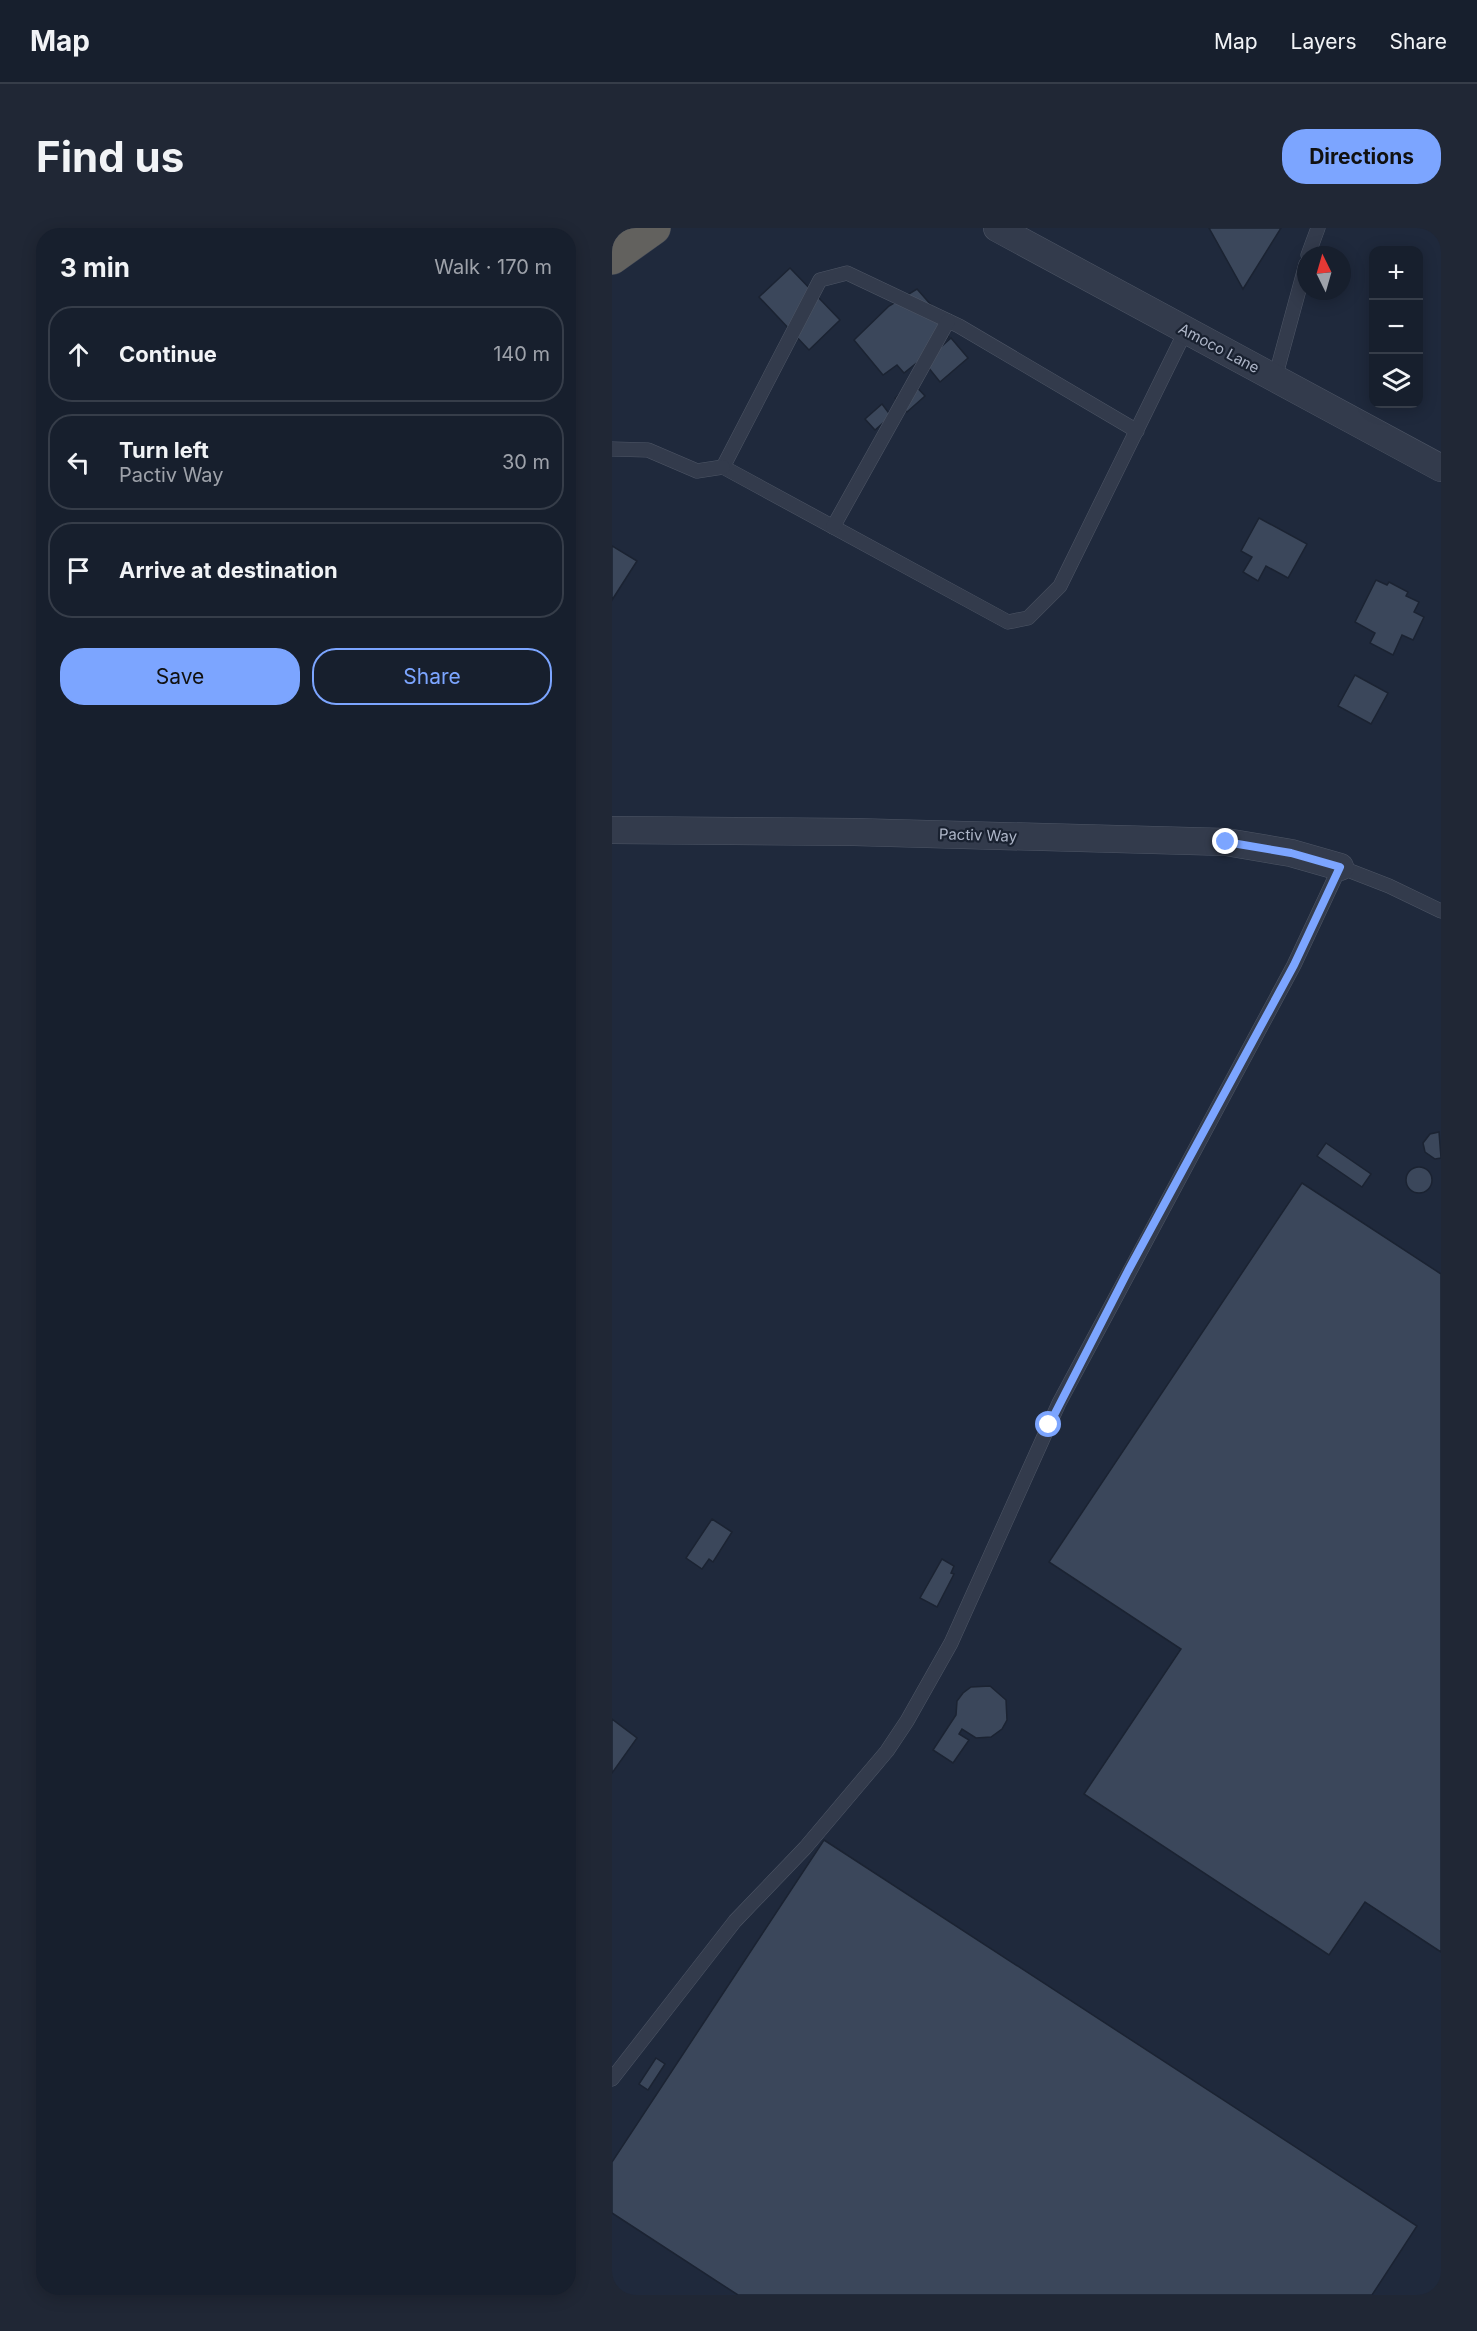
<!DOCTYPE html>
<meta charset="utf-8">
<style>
:root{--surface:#171f2d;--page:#202735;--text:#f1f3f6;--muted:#9ea2aa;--line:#363d49;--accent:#7ca5ff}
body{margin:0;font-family:Inter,sans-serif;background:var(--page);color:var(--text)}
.controls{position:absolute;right:18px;top:18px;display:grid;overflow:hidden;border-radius:12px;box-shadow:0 3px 15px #0003}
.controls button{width:54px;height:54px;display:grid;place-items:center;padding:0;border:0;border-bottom:2px solid var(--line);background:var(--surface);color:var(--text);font:30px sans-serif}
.compass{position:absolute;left:685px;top:18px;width:54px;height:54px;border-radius:50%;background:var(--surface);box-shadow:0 3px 15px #0003;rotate:355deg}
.stop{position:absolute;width:18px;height:18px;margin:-14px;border:4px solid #7ca5ff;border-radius:50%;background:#fff}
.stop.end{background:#7ca5ff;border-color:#fff;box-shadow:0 2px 6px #0008}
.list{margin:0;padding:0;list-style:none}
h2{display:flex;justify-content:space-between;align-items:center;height:78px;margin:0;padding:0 24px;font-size:26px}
h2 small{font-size:20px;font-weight:400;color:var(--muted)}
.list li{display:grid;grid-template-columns:39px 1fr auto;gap:18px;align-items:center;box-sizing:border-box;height:96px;margin:0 12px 12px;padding:0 12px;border:2px solid var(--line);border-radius:24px}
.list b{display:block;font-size:22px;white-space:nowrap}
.list p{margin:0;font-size:20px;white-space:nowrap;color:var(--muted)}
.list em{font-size:20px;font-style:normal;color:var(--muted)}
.actions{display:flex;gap:12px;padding:18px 24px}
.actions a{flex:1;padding:14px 0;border:2px solid var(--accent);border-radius:24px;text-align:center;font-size:21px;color:var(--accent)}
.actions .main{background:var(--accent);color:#111}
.icon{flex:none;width:33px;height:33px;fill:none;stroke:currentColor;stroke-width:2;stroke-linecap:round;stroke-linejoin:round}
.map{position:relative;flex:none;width:829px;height:2067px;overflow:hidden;border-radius:24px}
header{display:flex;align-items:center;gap:36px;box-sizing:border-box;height:84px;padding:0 30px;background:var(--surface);border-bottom:2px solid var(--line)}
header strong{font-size:28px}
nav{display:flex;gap:33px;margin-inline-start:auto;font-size:21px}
.intro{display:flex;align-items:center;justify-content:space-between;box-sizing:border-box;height:144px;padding:0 36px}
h1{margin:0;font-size:42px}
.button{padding:15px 27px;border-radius:24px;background:var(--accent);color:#111;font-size:21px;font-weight:700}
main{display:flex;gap:36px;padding:0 36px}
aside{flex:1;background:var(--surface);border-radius:24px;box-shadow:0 3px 15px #0003}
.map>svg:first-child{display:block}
.building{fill:#3b475b;stroke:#1b2332;stroke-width:1.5}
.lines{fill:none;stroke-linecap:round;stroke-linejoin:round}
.service-casing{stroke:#4e5666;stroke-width:15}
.minor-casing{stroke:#4e5666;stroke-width:28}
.trunk-casing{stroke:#3b4353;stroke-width:34}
.service{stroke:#333b4c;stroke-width:14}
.minor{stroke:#333b4c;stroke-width:27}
.trunk{stroke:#62615e;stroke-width:33}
.route{stroke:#7ca5ff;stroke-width:8}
.labels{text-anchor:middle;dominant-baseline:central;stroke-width:4.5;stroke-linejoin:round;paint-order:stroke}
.street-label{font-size:15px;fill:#aeb6c8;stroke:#192130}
</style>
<header>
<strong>Map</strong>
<nav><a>Map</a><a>Layers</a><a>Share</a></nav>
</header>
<div class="intro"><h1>Find us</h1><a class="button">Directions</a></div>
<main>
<aside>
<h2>3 min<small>Walk · 170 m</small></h2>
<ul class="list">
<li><svg class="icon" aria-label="ahead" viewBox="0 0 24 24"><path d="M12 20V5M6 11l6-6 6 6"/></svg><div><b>Continue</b></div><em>140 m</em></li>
<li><svg class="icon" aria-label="left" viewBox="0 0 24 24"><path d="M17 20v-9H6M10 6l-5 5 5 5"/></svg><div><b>Turn left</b><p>Pactiv Way</p></div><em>30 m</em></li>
<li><svg class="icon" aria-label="arrive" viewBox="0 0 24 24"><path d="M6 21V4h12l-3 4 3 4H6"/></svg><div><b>Arrive at destination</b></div></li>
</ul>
<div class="actions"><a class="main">Save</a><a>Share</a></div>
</aside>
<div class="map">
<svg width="829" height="2067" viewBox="0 0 829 2067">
<rect width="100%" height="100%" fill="#1f293c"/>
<g class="building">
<path d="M597,0H669L631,61Z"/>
<path d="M178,40L228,92L197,122L147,69Z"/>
<path d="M305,61L334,94L329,100L337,109L292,145L285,137L271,147L242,112L277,78Z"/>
<path d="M339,110L356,130L328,154L312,134Z"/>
<path d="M301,155L313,168L295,184L283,170Z"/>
<path d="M270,176L279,188L263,202L253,191Z"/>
<path d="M647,290L695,316L676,350L654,338L646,353L631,344L640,329L629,323Z"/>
<path d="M0,318L25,333L0,372Z"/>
<path d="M764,352L775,357L777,354L796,364L794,368L807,374L802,384L812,389L801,412L790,407L781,427L758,415L763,405L743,394Z"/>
<path d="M743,447L776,465L759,496L726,478Z"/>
<path d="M827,904L829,930L823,931L813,924L811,915L818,906Z"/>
<path d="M714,915L759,946L750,959L705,928Z"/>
<circle cx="807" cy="952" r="13"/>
<path d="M690,955L829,1046V1724L753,1674L717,1727L472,1566L569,1421L437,1334Z"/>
<path d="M100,1291L120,1304L101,1334L97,1331L90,1341L74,1330Z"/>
<path d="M330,1331L342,1338L339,1345L342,1346L325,1379L308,1370Z"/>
<path d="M378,1458L394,1472L395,1492L390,1501L379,1509L364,1510L350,1501L347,1506L357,1512L341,1535L321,1522L344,1487L345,1473L351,1465L359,1459Z"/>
<path d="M0,1491L25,1510L0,1545Z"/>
<path d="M212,1612L805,1998L760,2067H126L0,1985V1934Z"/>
<path d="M44,1830L53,1836L36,1862L27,1856Z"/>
</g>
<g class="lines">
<defs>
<g id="service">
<path d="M696,27L706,0"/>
<path d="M663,150L694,36"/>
<path d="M525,203L347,98L235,45L208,52L111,239L396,394L416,390L448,358L574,102"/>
<path d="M0,221L36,222L85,243L111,239"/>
<path d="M221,299L336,93"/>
<path d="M0,1851L123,1693L193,1620L275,1523L295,1493L339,1415L447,1175L682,737L728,639L777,658L829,683"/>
</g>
<g id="minor">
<path d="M385,0L829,240"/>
<path d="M0,602L242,604L614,614L679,625L728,639"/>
</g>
<path id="trunk" d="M0,30L42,0"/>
</defs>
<use href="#service" class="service-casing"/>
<use href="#minor" class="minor-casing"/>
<use href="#trunk" class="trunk-casing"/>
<use href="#service" class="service"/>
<use href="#minor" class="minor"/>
<use href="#trunk" class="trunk"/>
</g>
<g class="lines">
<path class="route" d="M437,1197L516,1043L682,737L728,639L679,625L614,614"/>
</g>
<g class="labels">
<g class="street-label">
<text transform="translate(607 120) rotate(28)">Amoco Lane</text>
<text transform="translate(366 607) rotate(2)">Pactiv Way</text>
</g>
</g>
</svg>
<div class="controls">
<button>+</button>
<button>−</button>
<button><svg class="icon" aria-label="layers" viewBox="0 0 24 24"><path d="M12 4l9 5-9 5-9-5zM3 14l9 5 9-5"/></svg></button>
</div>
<svg class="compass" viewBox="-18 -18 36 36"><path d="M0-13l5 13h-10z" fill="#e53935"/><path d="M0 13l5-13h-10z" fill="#9ea2aa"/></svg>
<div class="stop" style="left:437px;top:1197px"></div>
<div class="stop end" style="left:614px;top:614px"></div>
</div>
</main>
